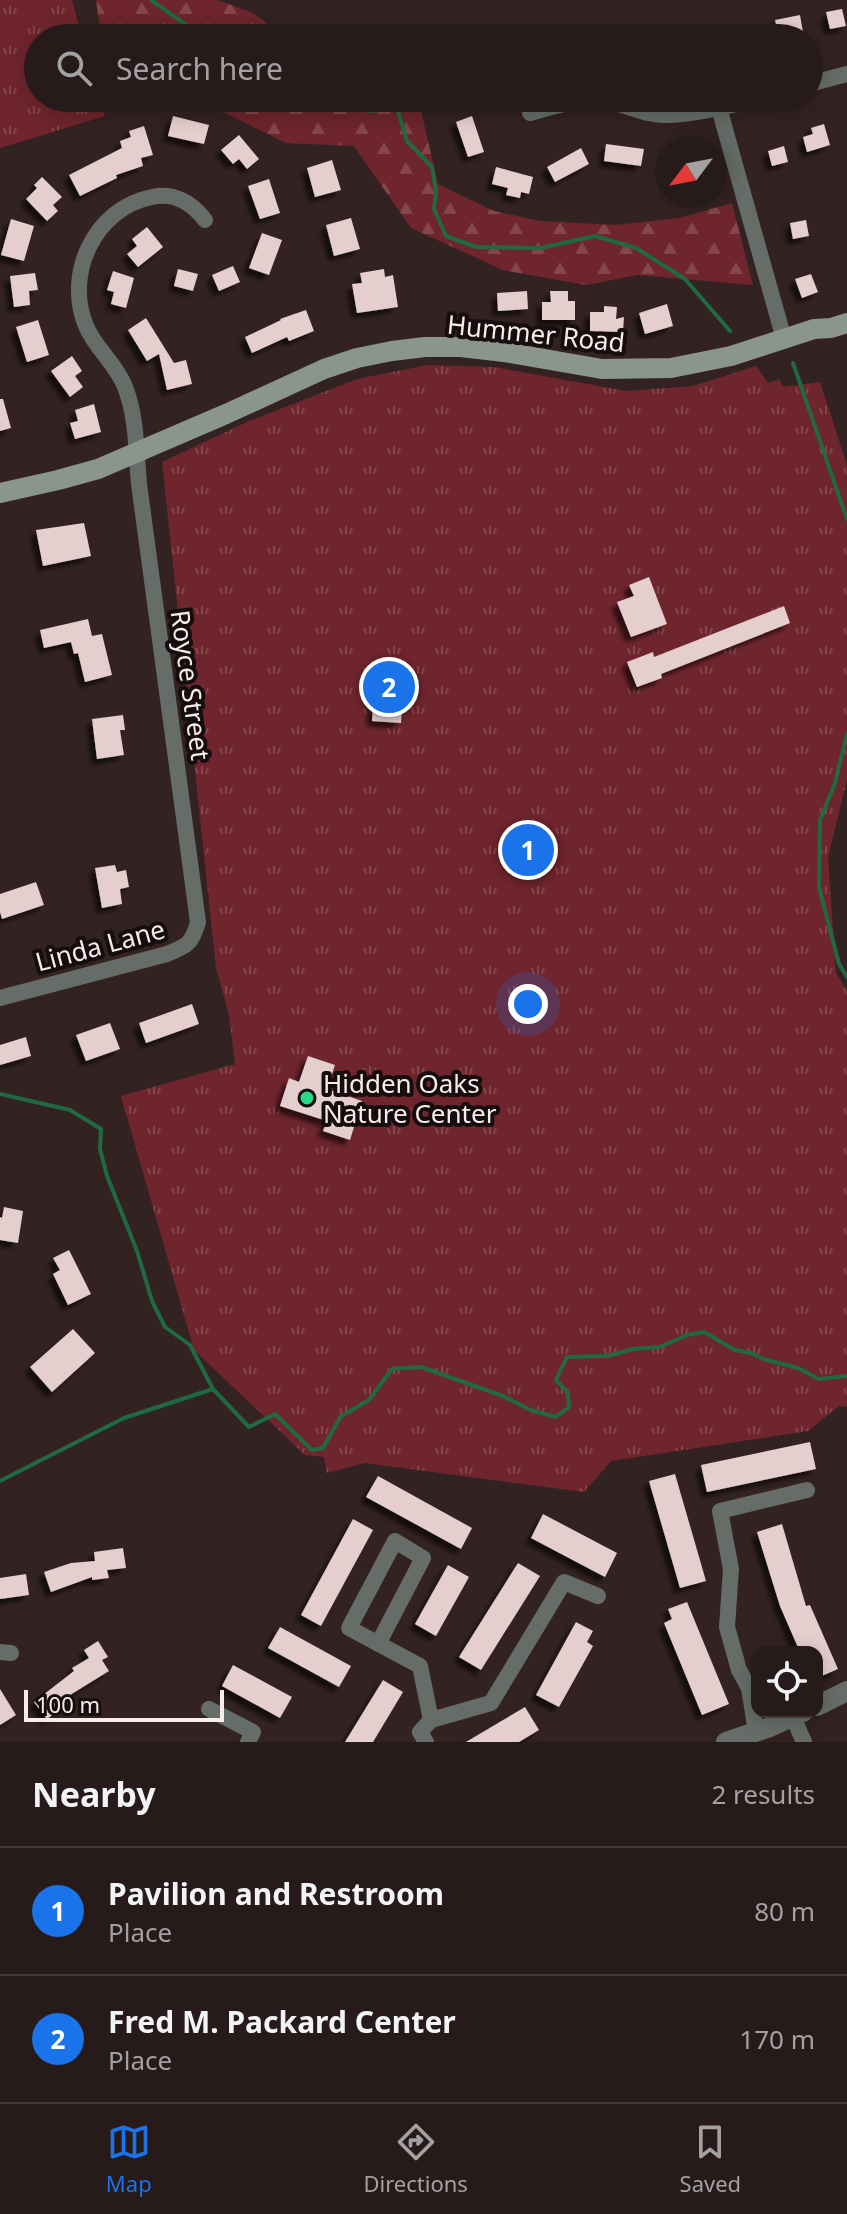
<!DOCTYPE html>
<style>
:root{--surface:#261a1a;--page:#2e2323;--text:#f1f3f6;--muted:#a4a1a2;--line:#423839;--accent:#1a73e8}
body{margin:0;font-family:"Noto Sans",sans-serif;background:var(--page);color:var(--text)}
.controls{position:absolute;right:24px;bottom:24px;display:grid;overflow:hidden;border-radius:16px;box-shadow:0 4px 20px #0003}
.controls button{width:72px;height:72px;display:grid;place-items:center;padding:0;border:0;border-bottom:2px solid var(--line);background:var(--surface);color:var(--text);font:40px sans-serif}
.compass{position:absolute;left:655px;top:136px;width:72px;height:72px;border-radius:50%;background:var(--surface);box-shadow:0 4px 20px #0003;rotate:238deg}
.scale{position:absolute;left:24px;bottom:20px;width:200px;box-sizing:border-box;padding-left:8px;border:4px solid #f7ebeb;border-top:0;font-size:22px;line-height:28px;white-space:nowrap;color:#f7ebeb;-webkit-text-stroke:6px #150d0e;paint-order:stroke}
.you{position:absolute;left:528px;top:1004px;width:28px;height:28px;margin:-20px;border:6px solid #fff;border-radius:50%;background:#1a73e8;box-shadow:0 0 0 12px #1a73e833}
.badge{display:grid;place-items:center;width:52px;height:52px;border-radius:50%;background:var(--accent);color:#fff;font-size:26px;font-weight:700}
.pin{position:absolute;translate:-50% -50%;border:4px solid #fff;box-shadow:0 2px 8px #0006}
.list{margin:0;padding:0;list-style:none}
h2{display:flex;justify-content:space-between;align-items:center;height:104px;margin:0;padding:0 32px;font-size:34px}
h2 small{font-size:26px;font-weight:400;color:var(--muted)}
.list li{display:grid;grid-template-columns:52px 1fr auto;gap:24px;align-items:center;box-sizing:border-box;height:128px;padding:0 32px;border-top:2px solid var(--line)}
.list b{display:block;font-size:30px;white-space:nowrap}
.list p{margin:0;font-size:26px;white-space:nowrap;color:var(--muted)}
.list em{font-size:26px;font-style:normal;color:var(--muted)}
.icon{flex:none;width:44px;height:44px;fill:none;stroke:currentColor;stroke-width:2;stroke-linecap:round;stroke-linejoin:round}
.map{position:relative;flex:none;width:847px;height:1742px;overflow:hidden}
.search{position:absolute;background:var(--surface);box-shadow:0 4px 20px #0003;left:24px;right:24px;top:24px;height:88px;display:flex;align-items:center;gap:20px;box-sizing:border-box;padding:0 28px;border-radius:44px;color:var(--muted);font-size:30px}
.sheet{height:360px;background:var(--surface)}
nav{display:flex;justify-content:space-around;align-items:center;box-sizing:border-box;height:112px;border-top:2px solid var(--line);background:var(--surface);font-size:22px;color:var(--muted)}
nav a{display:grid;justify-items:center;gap:4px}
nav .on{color:var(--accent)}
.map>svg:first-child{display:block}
.forest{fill:url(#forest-firs)}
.park{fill:url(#park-tufts)}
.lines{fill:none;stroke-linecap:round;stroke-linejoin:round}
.stream{stroke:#1f6a42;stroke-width:4}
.building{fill:#e5cece;filter:url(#shadow)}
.minor{stroke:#666d68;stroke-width:16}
.tertiary{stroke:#666d68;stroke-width:20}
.secondary{stroke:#8a958d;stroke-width:20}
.poi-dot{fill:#29d885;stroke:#150d0e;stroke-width:3}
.labels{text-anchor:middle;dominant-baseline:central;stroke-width:8;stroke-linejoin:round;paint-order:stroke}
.street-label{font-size:26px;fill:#f7ebeb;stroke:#150d0e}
.poi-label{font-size:26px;fill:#f7ebeb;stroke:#150d0e;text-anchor:start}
</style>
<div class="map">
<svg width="847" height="1742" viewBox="0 0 847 1742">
<defs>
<pattern id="forest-firs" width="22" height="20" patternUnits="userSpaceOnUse" patternTransform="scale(2)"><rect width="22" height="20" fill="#6f252d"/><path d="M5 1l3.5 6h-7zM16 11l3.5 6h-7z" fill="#84454c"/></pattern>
<pattern id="park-tufts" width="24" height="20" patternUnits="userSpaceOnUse" patternTransform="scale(2)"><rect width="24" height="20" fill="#6f252d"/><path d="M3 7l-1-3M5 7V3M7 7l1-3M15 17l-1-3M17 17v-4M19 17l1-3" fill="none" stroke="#84454c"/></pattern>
<filter id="shadow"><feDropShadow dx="-5.5" dy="5.5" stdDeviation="2" flood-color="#0009"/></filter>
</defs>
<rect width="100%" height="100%" fill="#322"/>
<g class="forest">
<path d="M96,0H217L251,12L288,38H101Z"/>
<path d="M181,98H418L438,184L494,211L540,221L615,225L679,218L732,203L753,285L638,275L586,285L503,270L411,228L354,146L286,143L203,102Z"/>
</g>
<g class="park">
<path d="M0,0H72L82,38H38V98H100L105,116L0,148Z"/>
<path d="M428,365L495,367L626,391L693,386L756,366L768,383L779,379L783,387L820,382L847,465V780L828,857L836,973L847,991V1407L839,1406L808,1431L611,1461L584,1492L365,1463L327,1473L324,1457L305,1455L194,1350L121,1096L235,1064L229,1015L216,968L162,462L247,422L357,379Z"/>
</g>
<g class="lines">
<g class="stream">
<path d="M151,0L205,38"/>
<path d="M349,98L369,111L397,108L407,141L432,167L436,192L434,209L446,236L476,247L541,248L595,236L636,248L685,279L730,331"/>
<path d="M793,363L847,519"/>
<path d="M847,734L835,783L820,820L819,887L839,964L847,977"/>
<path d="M0,1094L70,1110L101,1129L100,1149L107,1176L137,1251L152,1301L165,1327L190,1345L213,1389"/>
<path d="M0,1481L124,1418L213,1389L249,1427L275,1414L312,1450L323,1448L341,1416L369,1400L392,1369L421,1367L503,1396L530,1410L556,1417L569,1407L568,1393L556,1380L567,1357L608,1356L633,1349L660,1347L687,1335L704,1332L735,1350L751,1353L763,1359L798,1368L819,1379L847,1376"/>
</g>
</g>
<g class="building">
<path d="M842,9L846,26L830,29L826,12Z"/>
<path d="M800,15L804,38H779L775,20Z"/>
<path d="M173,116L209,125L204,144L168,136Z"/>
<path d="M472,116L484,152L468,157L456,122Z"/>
<path d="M824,124L830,145L807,152L803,137L813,134L811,128Z"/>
<path d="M144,126L153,155L141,158L143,166L116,175L117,178L80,196L69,175L122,148L120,141L131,137L129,131Z"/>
<path d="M239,135L259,159L247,169L239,159L233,164L221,150Z"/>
<path d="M606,144L644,149L641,166L604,161Z"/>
<path d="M784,146L788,162L772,166L768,151Z"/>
<path d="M581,148L589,164L555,182L547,167Z"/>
<path d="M332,160L341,190L315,197L307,168Z"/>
<path d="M496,167L533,177L529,194L521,192L520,198L506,195L508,188L492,184Z"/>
<path d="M42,177L62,197L53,205L58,211L47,221L26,199L37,188L34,185Z"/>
<path d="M269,179L280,213L260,219L248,186Z"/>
<path d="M351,218L360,249L334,256L326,225Z"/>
<path d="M11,219L34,226L24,261L1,255Z"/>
<path d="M806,220L809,236L793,239L790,223Z"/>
<path d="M147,227L163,247L138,267L127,254L137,246L132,239Z"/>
<path d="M262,233L282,240L269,275L249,268Z"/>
<path d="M233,266L240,282L219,291L212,275Z"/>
<path d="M178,269L198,274L193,291L174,286Z"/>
<path d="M384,269L385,277L393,275L398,307L357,313L352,284L362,283L360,273Z"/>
<path d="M113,271L134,278L126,308L111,304L114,292L107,290Z"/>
<path d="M35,273L38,290L29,291L30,305L14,307L10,276Z"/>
<path d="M811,274L818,292L802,298L795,279Z"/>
<path d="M527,291L528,309L498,311L497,293Z"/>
<path d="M550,291H568V301H575V320H542V302H551Z"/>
<path d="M667,304L673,326L645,334L639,313Z"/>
<path d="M604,306L617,307L616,319L624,317L623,332L590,331V312H604Z"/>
<path d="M306,310L314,331L289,341L287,337L252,353L245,337L281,320L280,319Z"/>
<path d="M146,318L174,363L186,360L192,384L167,390L159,354L147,361L128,330Z"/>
<path d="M38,320L49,355L27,362L16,327Z"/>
<path d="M72,356L82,371L75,376L83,387L70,397L51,371Z"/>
<path d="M0,399H3L11,428L0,431Z"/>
<path d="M94,404L101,432L75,439L70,423L78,421L75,410Z"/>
<path d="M84,523L91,556L43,566L36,530Z"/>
<path d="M649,577L667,624L631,637L617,602L634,596L629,585Z"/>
<path d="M784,606L790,623L661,674L662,678L637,687L627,662L653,652L654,657Z"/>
<path d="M88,619L92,636L102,634L112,675L85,682L78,653L74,654L71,642L44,648L40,630Z"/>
<path d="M375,673L404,676L401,723L372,721Z"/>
<path d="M123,715L125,730H120L124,755L97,759L92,719Z"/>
<path d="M533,838L540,856L524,862L517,844Z"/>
<path d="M115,865L117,872L126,870L129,887L120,889L122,904L102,908L95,868Z"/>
<path d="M36,882L44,905L2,919L0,912V894Z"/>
<path d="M192,1004L199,1024L146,1043L139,1023Z"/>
<path d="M110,1023L120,1049L86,1061L76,1035Z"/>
<path d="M26,1037L31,1056L0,1065V1045Z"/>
<path d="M308,1056L335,1065L327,1089L362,1101L350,1140L323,1131L327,1121L280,1106L289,1078L299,1082Z"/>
<path d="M4,1207L23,1211L18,1243L0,1240V1217L2,1218Z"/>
<path d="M69,1250L91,1294L68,1305L53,1274L60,1270L53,1258Z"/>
<path d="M73,1329L95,1353L52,1392L30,1367Z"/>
<path d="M810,1442L816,1469L707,1492L701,1465Z"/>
<path d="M675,1474L706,1581L680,1588L649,1481Z"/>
<path d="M378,1476L472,1528L461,1549L366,1497Z"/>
<path d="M543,1514L617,1553L605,1577L531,1538Z"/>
<path d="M353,1519L373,1530L321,1626L301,1615Z"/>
<path d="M782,1524L806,1606L810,1605L838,1669L817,1678V1652H800L780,1606L757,1532Z"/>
<path d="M123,1548L126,1568L107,1570L109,1578L92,1580V1577L51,1592L44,1572L71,1563L95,1561L94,1552Z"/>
<path d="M518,1563L540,1576L481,1670L459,1657Z"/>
<path d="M448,1565L469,1577L436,1636L415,1624Z"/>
<path d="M26,1574L29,1595L0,1599V1578Z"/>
<path d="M687,1602L729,1704L702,1715L664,1623L672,1619L668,1609Z"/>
<path d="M576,1622L593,1631L587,1642L593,1646L559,1707L536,1695Z"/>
<path d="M280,1627L351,1666L339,1687L268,1648Z"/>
<path d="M98,1641L108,1657L102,1660L109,1671L70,1695L73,1699L47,1719L34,1702L74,1671L72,1668L89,1658L84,1650Z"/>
<path d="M233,1665L292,1697L280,1718L222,1686Z"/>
<path d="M383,1680L403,1692L373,1742H345Z"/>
<path d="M0,1689L16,1715L0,1725Z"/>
<path d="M525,1707L539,1730L519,1742H466Z"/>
</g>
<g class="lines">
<g class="minor">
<path d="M809,84L847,74"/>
<path d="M719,108L784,339"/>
<path d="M530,113C558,105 584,96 614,103C632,107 648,116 668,115C698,114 730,106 759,98"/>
<path d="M0,998L167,954C187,946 192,944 198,922L139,484C136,452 137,417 125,387C117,365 95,348 86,326C64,274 95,208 152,197C174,192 192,203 205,220"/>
<path d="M378,1644L423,1558L395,1541L349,1628L420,1666L431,1720"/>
<path d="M0,1652L11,1653"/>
<path d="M209,1709L253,1732L248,1742"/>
<path d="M793,1717L804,1742"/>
<path d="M756,1732L749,1688L739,1670L727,1627L731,1569L720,1511L807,1490"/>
<path d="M426,1742L420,1732L431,1720L491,1703L564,1582L598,1596"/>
</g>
<g class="tertiary">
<path d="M817,1706L847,1691"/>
<path d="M726,1742L770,1727L803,1712"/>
</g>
<path class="secondary" d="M0,493L58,480L98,469L226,414L324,369L357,358L392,351L425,347H461L504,352L602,369L671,368L731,356L814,329L831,328L847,323"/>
</g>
<circle class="poi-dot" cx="307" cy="1098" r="8"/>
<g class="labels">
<g class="street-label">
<text transform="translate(536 333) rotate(6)">Hummer Road</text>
<text transform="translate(191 685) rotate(82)">Royce Street</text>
<text transform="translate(100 945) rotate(-15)">Linda Lane</text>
</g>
<g class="poi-label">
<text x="323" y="1083">Hidden Oaks<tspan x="323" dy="30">Nature Center</tspan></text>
</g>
</g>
</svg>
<div class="controls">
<button><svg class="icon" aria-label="locate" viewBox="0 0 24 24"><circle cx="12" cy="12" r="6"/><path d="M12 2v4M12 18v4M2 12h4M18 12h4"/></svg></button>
</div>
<svg class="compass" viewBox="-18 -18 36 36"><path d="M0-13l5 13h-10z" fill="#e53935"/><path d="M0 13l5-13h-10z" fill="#a4a1a2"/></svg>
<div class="scale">100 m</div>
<div class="you"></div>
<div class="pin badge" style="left:528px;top:850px">1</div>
<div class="pin badge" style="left:389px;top:687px">2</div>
<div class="search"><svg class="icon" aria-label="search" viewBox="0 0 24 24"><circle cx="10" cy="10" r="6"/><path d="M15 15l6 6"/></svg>Search here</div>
</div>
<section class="sheet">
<h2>Nearby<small>2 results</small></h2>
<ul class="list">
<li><span class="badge">1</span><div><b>Pavilion and Restroom</b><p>Place</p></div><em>80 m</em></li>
<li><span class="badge">2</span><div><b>Fred M. Packard Center</b><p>Place</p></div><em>170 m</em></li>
</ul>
</section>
<nav>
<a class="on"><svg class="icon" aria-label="map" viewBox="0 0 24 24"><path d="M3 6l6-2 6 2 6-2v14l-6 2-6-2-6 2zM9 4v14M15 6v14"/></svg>Map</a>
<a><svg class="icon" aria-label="directions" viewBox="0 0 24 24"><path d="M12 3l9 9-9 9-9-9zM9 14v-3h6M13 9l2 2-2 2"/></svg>Directions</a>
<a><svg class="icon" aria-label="saved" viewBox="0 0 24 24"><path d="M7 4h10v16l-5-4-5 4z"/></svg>Saved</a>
</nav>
